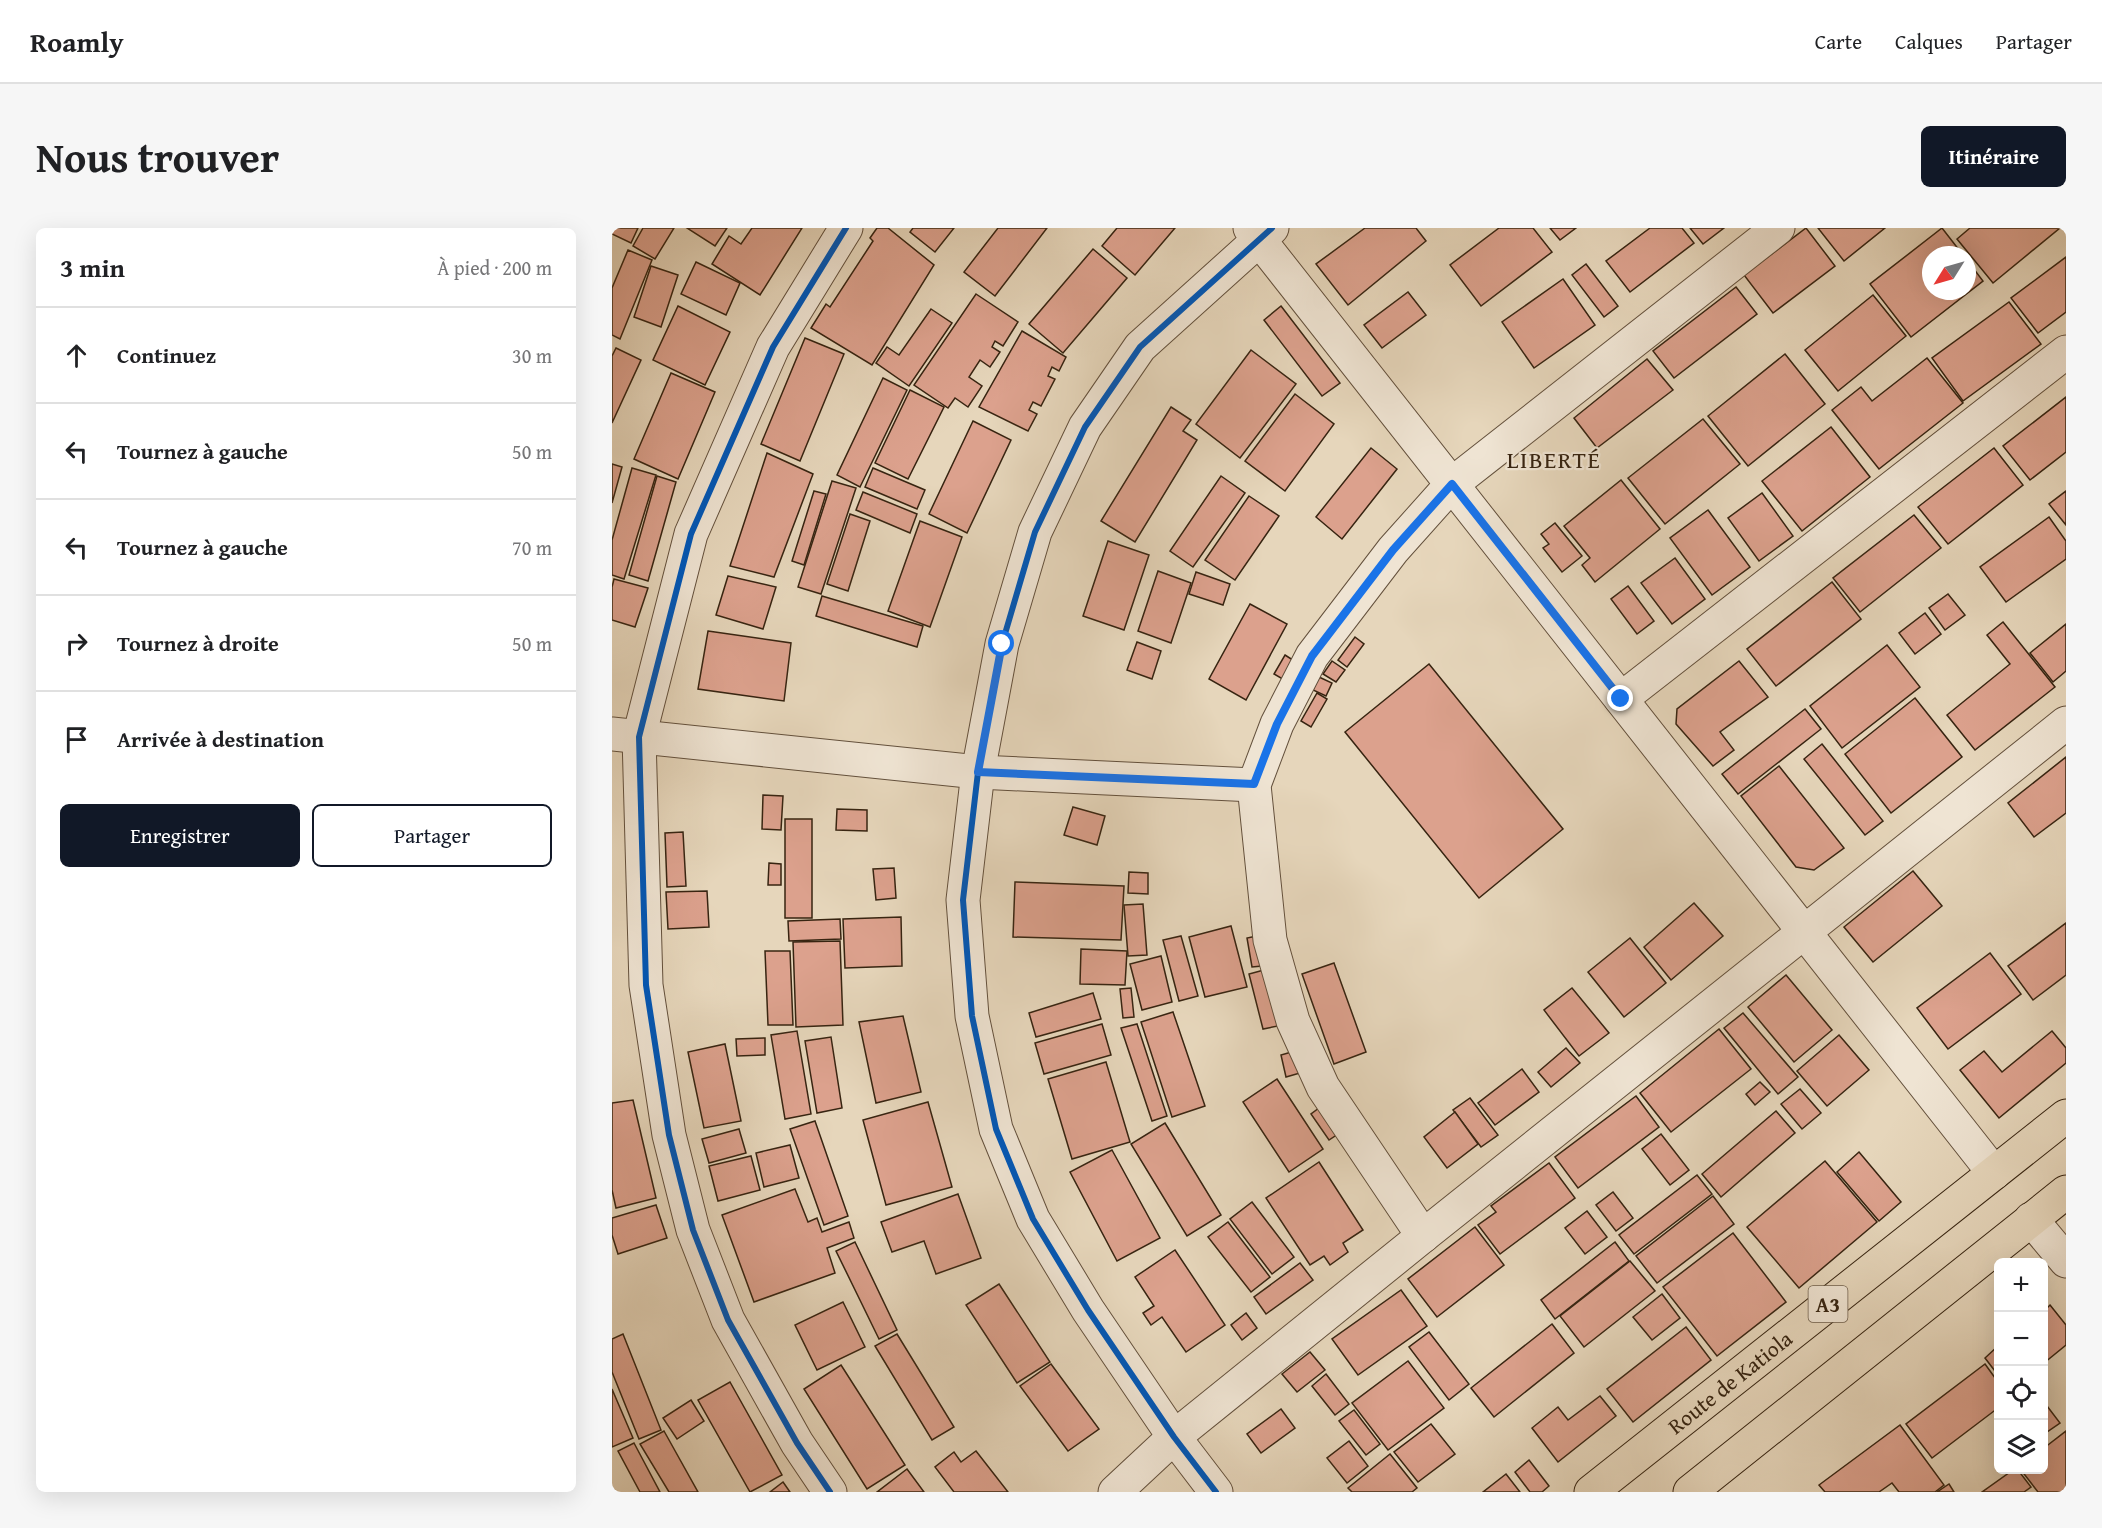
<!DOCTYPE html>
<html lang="fr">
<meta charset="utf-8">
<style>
:root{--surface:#fff;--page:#f6f6f6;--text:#202124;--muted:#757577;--line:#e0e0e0;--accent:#111827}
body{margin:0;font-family:"Gentium Book Plus",serif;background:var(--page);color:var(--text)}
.controls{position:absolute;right:18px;bottom:18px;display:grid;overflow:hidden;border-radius:9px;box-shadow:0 6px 24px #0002}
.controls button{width:54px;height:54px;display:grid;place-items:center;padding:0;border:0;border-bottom:2px solid var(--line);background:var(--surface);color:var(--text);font:30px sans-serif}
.compass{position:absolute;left:1310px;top:18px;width:54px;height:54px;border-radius:50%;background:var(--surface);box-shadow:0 6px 24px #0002;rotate:233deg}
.stop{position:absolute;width:18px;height:18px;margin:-14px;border:4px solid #1a73e8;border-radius:50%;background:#fff}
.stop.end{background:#1a73e8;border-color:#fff;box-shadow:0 2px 6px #0008}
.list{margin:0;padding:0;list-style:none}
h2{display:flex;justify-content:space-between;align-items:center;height:78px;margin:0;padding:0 24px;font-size:26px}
h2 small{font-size:20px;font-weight:400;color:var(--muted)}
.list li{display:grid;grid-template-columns:39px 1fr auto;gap:18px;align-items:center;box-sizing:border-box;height:96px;padding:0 24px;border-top:2px solid var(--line)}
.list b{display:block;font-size:22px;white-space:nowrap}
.list em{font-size:20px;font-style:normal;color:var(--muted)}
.actions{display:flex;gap:12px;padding:18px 24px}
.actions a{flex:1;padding:14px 0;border:2px solid var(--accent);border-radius:9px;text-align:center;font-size:21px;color:var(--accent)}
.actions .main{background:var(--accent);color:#fff}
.icon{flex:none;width:33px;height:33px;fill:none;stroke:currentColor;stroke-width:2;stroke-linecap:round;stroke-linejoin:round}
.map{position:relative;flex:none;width:1454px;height:1264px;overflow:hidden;border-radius:9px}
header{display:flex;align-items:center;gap:36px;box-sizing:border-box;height:84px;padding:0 30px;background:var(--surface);border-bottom:2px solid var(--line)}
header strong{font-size:28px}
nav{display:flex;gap:33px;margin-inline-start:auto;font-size:21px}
.intro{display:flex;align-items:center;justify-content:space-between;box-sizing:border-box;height:144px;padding:0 36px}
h1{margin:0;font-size:42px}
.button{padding:15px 27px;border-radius:9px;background:var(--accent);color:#fff;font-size:21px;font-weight:700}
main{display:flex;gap:36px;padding:0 36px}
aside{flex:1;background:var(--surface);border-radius:9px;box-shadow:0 6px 24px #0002}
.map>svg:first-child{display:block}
.building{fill:#dca18d;stroke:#372411;stroke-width:1.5}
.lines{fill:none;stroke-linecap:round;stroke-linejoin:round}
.minor-casing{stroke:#63503c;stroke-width:35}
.trunk-casing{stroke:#372411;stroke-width:35}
.minor{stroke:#efe4d3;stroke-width:33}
.trunk{stroke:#e6d6bb;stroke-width:33}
.cycleway-casing{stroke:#efe4d3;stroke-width:10}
.cycleway{stroke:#0057b8;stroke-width:6}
.route{stroke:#1a73e8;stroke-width:8}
.labels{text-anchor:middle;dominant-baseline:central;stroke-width:4.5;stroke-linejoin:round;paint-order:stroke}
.shield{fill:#efe4d3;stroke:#6e5e4b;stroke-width:1.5}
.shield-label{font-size:21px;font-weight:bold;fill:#372411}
.street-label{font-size:22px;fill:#372411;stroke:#efe4d3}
.neighbourhood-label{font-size:24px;letter-spacing:1.5px;fill:#372411;stroke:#efe4d3}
</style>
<header>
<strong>Roamly</strong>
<nav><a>Carte</a><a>Calques</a><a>Partager</a></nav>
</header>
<div class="intro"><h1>Nous trouver</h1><a class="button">Itinéraire</a></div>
<main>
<aside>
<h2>3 min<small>À pied · 200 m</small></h2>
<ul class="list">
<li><svg class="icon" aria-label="ahead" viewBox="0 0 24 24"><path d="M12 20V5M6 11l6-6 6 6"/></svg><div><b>Continuez</b></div><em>30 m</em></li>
<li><svg class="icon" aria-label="left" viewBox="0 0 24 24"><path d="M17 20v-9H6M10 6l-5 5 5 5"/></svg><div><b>Tournez à gauche</b></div><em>50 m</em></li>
<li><svg class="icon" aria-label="left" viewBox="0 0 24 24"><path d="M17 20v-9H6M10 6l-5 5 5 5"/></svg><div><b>Tournez à gauche</b></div><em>70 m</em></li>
<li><svg class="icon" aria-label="right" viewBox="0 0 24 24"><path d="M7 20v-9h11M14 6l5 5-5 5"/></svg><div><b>Tournez à droite</b></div><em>50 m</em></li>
<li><svg class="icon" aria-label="arrive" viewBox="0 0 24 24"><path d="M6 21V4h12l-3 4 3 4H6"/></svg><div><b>Arrivée à destination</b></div></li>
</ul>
<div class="actions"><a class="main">Enregistrer</a><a>Partager</a></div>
</aside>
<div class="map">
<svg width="1454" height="1264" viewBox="0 0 1454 1264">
<rect width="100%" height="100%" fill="#e6d6bb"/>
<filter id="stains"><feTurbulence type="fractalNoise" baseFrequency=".00333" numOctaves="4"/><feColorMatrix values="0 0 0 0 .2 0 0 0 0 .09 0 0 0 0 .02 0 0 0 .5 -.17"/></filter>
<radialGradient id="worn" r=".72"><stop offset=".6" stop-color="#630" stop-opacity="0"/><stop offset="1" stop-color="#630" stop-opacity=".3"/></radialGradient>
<g class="building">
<path d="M0,0H26L19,15L0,6Z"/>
<path d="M31,0H62L43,31L21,18Z"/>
<path d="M75,0H115L103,18Z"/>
<path d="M140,0H190L148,67L100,36L117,8L129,16Z"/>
<path d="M265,0H276L322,37L260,137L199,100L214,76L218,79L261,13L258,10Z"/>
<path d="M301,0H342L323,24L298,4Z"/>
<path d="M386,0H435L383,68L352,44Z"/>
<path d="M505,0H563L523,47L490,18Z"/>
<path d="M753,0H804L814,13L736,77L704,36Z"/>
<path d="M887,0H921L940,24L869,78L838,37Z"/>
<path d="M938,0H964L948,12Z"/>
<path d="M1038,0H1070L1082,15L1018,64L994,33Z"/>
<path d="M1078,0H1112L1091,16Z"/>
<path d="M1194,0L1223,38L1161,85L1132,47Z"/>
<path d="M1206,0H1273L1232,33Z"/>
<path d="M1330,0L1351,27H1319V63H1355V32L1371,53L1299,109L1258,56Z"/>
<path d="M1358,0H1448L1381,55L1345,11Z"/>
<path d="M481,21L515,50L451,125L417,96Z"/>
<path d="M16,22L40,32L8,111L0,107V60Z"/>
<path d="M1454,29V84L1426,105L1399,70Z"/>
<path d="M84,34L128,55L114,87L69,66Z"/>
<path d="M974,36L1006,78L992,89L960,47Z"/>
<path d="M39,38L66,47L49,99L22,89Z"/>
<path d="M951,51L983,97L922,140L890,94Z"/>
<path d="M1124,59L1145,86L1062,150L1041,123Z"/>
<path d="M796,64L814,87L770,120L752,97Z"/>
<path d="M364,66L406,94L391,118L383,113L380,119L388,124L378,139L368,132L357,149L370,158L356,179L343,170L336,180L302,157Z"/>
<path d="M1261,67L1294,108L1226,163L1193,122Z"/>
<path d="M1397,74L1429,116L1351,173L1320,130Z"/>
<path d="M66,78L118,104L93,157L41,132Z"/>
<path d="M669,78L728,155L710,168L652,92Z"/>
<path d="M319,81L340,95L297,158L264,135L275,119L287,127Z"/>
<path d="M410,103L454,129L447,143L440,139L436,148L443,151L429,178L421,174L417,182L425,186L416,203L367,179Z"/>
<path d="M193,110L232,126L188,233L149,216Z"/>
<path d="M4,120L29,132L0,195V128Z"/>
<path d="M639,122L684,156L628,230L584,196Z"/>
<path d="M1173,126L1213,176L1136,238L1096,188Z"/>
<path d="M1315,130L1351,175L1267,241L1220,182L1249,159L1260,173Z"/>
<path d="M1035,131L1061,162L985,220L962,190Z"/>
<path d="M59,145L103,164L66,251L22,231Z"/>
<path d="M271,150L295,162L248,259L225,247Z"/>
<path d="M298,162L332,179L296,251L263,235Z"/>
<path d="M683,166L722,196L673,263L633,233Z"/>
<path d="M1454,169V224L1418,252L1391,218Z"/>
<path d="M559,179L579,192L571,203L585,212L523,314L489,293Z"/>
<path d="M1091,191L1128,236L1053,296L1016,250Z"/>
<path d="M361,193L399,212L355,305L317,286Z"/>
<path d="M1219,199L1258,249L1190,303L1150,253Z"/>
<path d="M759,220L785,241L730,311L704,289Z"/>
<path d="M1382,220L1411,257L1336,316L1306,279Z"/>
<path d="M155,225L201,246L162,349L118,338Z"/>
<path d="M0,236L10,239L0,275Z"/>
<path d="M20,240L44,247L12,351L0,347V312Z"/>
<path d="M261,240L313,262L305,281L253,259Z"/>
<path d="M45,248L64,254L36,353L17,347Z"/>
<path d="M609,248L633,265L581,339L558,323Z"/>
<path d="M1009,252L1048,301L983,354L970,337L978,330L952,298Z"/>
<path d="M220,253L244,260L209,366L186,359Z"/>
<path d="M202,263L214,266L192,337L180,333Z"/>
<path d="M1454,263V297L1437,276Z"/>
<path d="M251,264L305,286L298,305L244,282Z"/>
<path d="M1150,265L1181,308L1147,333L1116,290Z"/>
<path d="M637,268L667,288L623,352L593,332Z"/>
<path d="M1096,282L1138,339L1100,367L1058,310Z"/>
<path d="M238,286L258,293L236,363L215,356Z"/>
<path d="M1302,287L1329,320L1248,384L1221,350Z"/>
<path d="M1437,289L1454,313V331L1394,374L1368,339Z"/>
<path d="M308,293L350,309L318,399L276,383Z"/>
<path d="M943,295L970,328L950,344L931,320L937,316L929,306Z"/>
<path d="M496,313L537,327L512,402L471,388Z"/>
<path d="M1063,330L1093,371L1060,396L1029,355Z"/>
<path d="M546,343L579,355L559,415L526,403Z"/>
<path d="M584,344L618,356L611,377L577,366Z"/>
<path d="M116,348L164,359L151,401L104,387Z"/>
<path d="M2,351L36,360L23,399L0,392V359Z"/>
<path d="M1220,354L1249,391L1164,458L1135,421Z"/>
<path d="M1016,358L1042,393L1025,406L999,371Z"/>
<path d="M1336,366L1353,387L1333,402L1317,380Z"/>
<path d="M210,368L311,398L305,419L204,388Z"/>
<path d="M638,376L675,396L634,472L597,451Z"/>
<path d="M1313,385L1329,406L1303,426L1287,405Z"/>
<path d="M1391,394L1443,459L1363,522L1335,487L1398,436L1375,407Z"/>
<path d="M1454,396V443L1441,454L1418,425Z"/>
<path d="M96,403L179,415L172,473L86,461Z"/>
<path d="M743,409L752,416L735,439L726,432Z"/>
<path d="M525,414L549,423L540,451L515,442Z"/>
<path d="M1275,417L1308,459L1230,520L1198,478Z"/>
<path d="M673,427L684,434L674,453L662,446Z"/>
<path d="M720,433L733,442L724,454L711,446Z"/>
<path d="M1127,433L1156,469L1108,504L1122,522L1101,538L1064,496L1065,481Z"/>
<path d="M817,436L951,601L867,670L733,504Z"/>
<path d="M707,449L720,455L714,468L701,462Z"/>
<path d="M705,465L715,471L699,499L689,493Z"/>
<path d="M1303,470L1350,529L1279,585L1233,526Z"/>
<path d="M1193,481L1209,501L1126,566L1110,546Z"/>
<path d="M1210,516L1271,593L1253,607L1192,531Z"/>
<path d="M1454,529V585L1422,609L1396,575Z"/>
<path d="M1167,538L1232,620L1202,642L1184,639L1129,568Z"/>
<path d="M151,567L171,568L169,602L150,601Z"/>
<path d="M461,579L493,588L485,617L452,607Z"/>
<path d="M225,581L255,582V603L224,602Z"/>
<rect x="173" y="591" width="27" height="99"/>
<path d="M71,604L74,658L55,659L53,605Z"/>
<path d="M157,635L169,636V657H156Z"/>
<path d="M282,640L284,670L264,672L261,641Z"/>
<path d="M1301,643L1330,678L1261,734L1232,699Z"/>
<path d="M517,644L536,645V666L516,665Z"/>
<path d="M403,654L512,658L509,712L401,709Z"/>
<path d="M95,663L97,699L56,701L54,664Z"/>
<path d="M1082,675L1111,708L1059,752L1032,719Z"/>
<path d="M531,676L535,727L516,728L512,677Z"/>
<path d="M289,689L290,738L233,740L231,691Z"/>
<path d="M228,691L229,711L177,713L176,693Z"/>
<path d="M1454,695V747L1421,772L1396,738Z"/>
<path d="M619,698L635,759L593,769L577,709Z"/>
<path d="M569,708L586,768L567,773L551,712Z"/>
<path d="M645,708L650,738L640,739L635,710Z"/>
<path d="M1018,710L1054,755L1012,789L976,744Z"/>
<path d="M228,713L231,797L184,799L181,714Z"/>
<path d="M469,721L515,723L513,757L468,756Z"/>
<path d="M153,723H178L181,797H156Z"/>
<path d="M1378,725L1409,766L1336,821L1305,780Z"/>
<path d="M549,728L560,774L530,782L518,736Z"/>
<path d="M722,735L754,824L722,836L690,746Z"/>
<path d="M652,742L666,798L651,801L637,746Z"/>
<path d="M1174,747L1220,802L1182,834L1136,779Z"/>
<path d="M519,760L522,789L511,790L508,761Z"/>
<path d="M960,760L997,805L967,828L932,782Z"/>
<path d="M481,765L489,791L424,809L417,785Z"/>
<path d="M561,784L593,878L560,889L529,794Z"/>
<path d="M1131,785L1186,849L1166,866L1112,800Z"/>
<path d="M291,788L309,864L264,875L247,794Z"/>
<path d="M490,796L499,827L432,846L423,815Z"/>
<path d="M525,796L555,888L540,893L509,800Z"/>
<path d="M1107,801L1139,841L1059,904L1028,865Z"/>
<path d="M185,803L199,886L173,891L159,807Z"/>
<path d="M1440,803L1454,820V835L1387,890L1348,842L1372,823L1390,844Z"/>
<path d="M1227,807L1257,842L1215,878L1185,843Z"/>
<path d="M219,809L230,880L205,885L193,813Z"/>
<path d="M153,810V827L125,828L124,811Z"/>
<path d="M113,816L129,893L92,900L76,824Z"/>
<path d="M954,820L968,835L939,859L926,844Z"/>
<path d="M683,823L688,845L674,849L669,827Z"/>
<path d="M494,834L518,914L460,931L436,851Z"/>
<path d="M910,841L927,864L883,897L866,875Z"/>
<path d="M665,851L711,921L677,944L631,874Z"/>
<path d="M1148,854L1158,864L1143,877L1134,866Z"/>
<path d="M1188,861L1209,885L1190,901L1169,876Z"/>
<path d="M1024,868L1047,899L966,960L943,929Z"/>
<path d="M858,870L886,907L869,919L841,882Z"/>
<path d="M21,872L44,970L4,980L0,962V875Z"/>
<path d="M316,874L340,959L274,977L251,892Z"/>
<path d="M707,880L726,906L717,912L699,886Z"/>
<path d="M1164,883L1183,905L1109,969L1090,946Z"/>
<path d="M843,884L866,916L835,940L812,909Z"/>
<path d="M203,893L236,988L212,997L178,901Z"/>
<path d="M553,895L609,987L575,1008L519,916Z"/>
<path d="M127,901L134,925L97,935L90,911Z"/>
<path d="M1049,906L1077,942L1058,957L1030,921Z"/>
<path d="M178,917L187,950L152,959L144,925Z"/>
<path d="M500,922L548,1010L505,1033L458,944Z"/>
<path d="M1247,924L1289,974L1267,993L1225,944Z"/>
<path d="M139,928L148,962L106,973L97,938Z"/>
<path d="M1213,933L1265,994L1187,1060L1135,999Z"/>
<path d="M707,934L751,1002L731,1015L736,1024L718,1037L712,1028L698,1037L654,970Z"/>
<path d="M937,935L963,970L888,1026L866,997L884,984L879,978Z"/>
<path d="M1085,947L1100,966L1022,1026L1007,1007Z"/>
<path d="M183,961L196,994L205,990L210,1004L237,994L242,1010L215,1020L223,1045L142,1074L110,987Z"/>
<path d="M1001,964L1021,990L1004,1003L984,977Z"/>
<path d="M346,966L369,1030L324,1046L312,1013L280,1024L269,994Z"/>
<path d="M1101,968L1122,996L1045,1055L1024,1028Z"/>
<path d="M640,974L682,1029L660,1046L618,991Z"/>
<path d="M44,977L55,1010L6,1026L0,1007V990Z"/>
<path d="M975,983L995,1009L973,1026L953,1000Z"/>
<path d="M616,994L658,1049L639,1064L596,1009Z"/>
<path d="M863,999L892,1037L825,1089L796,1051Z"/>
<path d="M1121,1005L1174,1074L1105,1128L1051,1059Z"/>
<path d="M243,1014L285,1102L267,1111L224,1023Z"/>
<path d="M1003,1014L1017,1033L943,1091L929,1072Z"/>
<path d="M563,1022L613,1097L574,1124L550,1089L539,1097L531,1085L542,1078L523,1049Z"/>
<path d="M1018,1033L1043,1063L972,1119L948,1088Z"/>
<path d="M688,1035L701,1052L654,1086L642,1069Z"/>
<path d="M387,1056L438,1134L405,1155L354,1077Z"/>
<path d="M789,1062L815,1098L746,1147L720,1111Z"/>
<path d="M1050,1066L1068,1090L1040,1112L1021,1089Z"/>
<path d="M231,1074L253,1119L205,1142L183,1097Z"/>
<path d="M1438,1077L1454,1097V1117L1432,1135V1083Z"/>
<path d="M634,1085L645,1100L630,1112L619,1097Z"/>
<path d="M940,1096L962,1125L882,1189L859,1160Z"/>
<path d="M1074,1099L1099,1132L1021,1194L995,1161Z"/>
<path d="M817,1104L857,1156L837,1172L797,1119Z"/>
<path d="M11,1106L49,1202L27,1211L0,1144V1111Z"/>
<path d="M285,1106L342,1199L320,1212L263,1118Z"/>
<path d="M1386,1118V1147L1373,1130Z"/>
<path d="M698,1124L713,1142L685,1164L670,1146Z"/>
<path d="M796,1133L832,1180L776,1222L740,1175Z"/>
<path d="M439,1136L487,1201L456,1223L408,1158Z"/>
<path d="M1373,1136L1386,1154V1180L1320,1230L1294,1196Z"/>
<path d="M229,1137L293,1237L255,1261L192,1161Z"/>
<path d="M714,1146L737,1176L723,1187L700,1158Z"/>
<path d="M118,1154L170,1247L138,1264L86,1172Z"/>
<path d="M0,1161L21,1210L0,1219Z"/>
<path d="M988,1168L1004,1188L946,1234L920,1200L946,1179L956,1192Z"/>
<path d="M79,1172L92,1193L65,1211L51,1190Z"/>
<path d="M1432,1174L1448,1195L1432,1206Z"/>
<path d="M669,1181L683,1200L649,1225L635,1206Z"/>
<path d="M742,1182L768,1216L754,1227L727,1193Z"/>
<path d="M819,1196L843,1226L806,1254L782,1224Z"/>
<path d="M1288,1197L1332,1257L1323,1264H1287L1280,1255L1267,1264H1213L1207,1257Z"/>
<path d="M52,1203L86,1264H57L28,1216Z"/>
<path d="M1454,1203V1264H1426L1409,1242H1432V1220Z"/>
<path d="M737,1213L756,1238L735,1255L715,1230Z"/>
<path d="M22,1215L48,1264H28L6,1223Z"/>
<path d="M364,1223L396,1264H342L323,1239L342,1224L349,1234Z"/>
<path d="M778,1226L805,1260L800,1264H740L736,1260Z"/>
<path d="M917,1232L937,1258L930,1264H918L903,1244Z"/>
<path d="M295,1241L312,1264H265Z"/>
<path d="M1401,1242H1406L1419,1259L1412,1264H1370Z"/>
<path d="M894,1246L908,1264H871Z"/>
<path d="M171,1254L178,1264H158Z"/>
<path d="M1337,1256L1342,1264H1325Z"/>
</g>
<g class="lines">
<defs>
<g id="minor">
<path d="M638,0L1382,945"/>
<path d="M1009,471L1454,124"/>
<path d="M0,506L366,544L642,557"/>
<path d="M1419,991L1454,1033"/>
<path d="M811,1008L711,859L681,793L658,712L642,557L665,496L700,428L781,322L840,256L1166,0"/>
<path d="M218,1264L185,1215L116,1092L81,1002L57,907L34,757L27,509L79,306L161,119L234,0"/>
<path d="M503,1264L562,1209L811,1008L1454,495"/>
<path d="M604,1264L562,1209L476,1082L421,991L384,901L360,788L351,672L366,544L390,416L423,304L473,199L528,119L660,0"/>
</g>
<g id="trunk">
<path id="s1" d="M979,1264L1454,888"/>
<path d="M1078,1264L1454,964"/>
</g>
</defs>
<use href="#minor" class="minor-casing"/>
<use href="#trunk" class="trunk-casing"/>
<use href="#minor" class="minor"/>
<use href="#trunk" class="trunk"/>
<defs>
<g id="cycleway">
<path d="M218,1264L185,1215L116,1092L81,1002L57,907L34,757L27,509L79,306L161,119L234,0"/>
<path d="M604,1264L562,1209L476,1082L421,991L384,901L360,788L351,672L366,544L390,416L423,304L473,199L528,119L660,0"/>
</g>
</defs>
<use href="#cycleway" class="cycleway-casing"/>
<use href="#cycleway" class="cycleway"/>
</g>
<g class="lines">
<path class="route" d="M390,416L366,544L642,556L665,496L700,428L781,322L840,256L1009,471"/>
</g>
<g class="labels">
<rect class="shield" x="1196.5" y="1058" width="39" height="36" rx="4.5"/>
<g class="shield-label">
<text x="1216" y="1076">A3</text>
</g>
<g class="street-label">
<text stroke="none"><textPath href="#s1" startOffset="177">Route de Katiola</textPath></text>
</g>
<g class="neighbourhood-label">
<text x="942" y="231">LIBERTÉ</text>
</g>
</g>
<rect width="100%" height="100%" filter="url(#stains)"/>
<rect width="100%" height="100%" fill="url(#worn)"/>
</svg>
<div class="controls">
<button>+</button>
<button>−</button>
<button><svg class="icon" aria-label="locate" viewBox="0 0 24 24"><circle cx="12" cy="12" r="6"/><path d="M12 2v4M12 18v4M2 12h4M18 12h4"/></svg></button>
<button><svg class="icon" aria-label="layers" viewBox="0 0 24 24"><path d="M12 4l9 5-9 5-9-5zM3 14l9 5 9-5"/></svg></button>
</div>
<svg class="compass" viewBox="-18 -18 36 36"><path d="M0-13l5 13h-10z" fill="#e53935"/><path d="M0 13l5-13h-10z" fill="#757577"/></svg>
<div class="stop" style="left:390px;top:416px"></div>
<div class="stop end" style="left:1009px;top:471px"></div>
</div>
</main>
